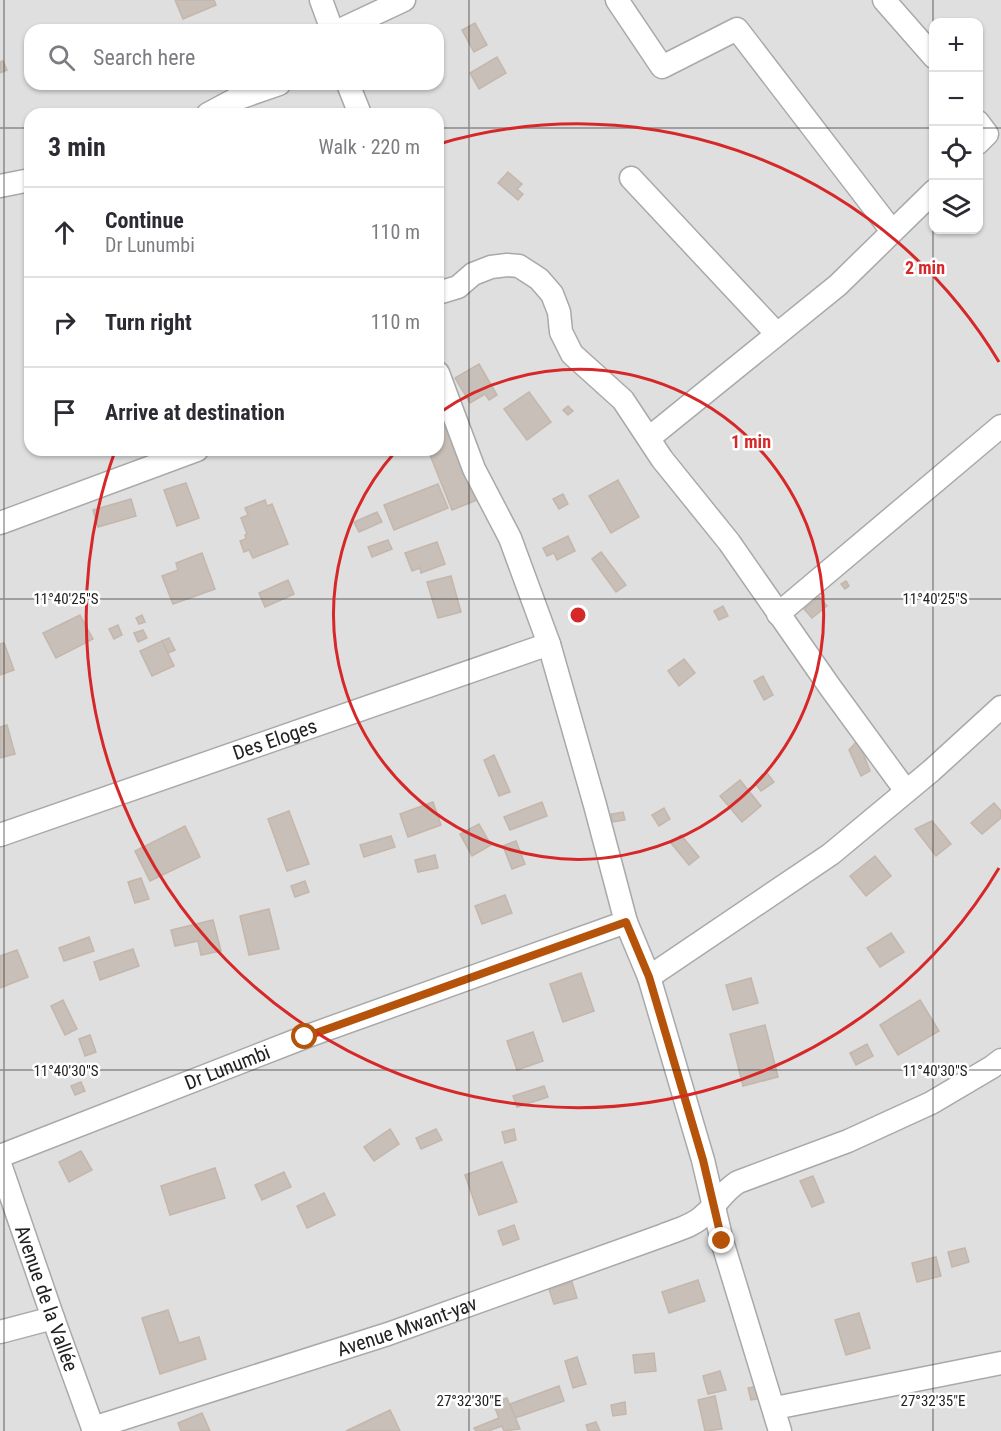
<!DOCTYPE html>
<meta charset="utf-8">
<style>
:root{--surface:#fff;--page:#f7f7f7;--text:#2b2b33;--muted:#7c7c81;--line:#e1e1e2}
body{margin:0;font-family:"Roboto Condensed",sans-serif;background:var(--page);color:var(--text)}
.controls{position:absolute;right:18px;top:18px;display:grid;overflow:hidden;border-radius:12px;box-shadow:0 2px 4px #0004}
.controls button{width:54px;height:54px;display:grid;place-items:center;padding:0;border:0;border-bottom:2px solid var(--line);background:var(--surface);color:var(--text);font:30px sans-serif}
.stop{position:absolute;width:18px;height:18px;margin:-14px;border:4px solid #b45309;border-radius:50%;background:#fff}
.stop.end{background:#b45309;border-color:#fff;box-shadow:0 2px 6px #0008}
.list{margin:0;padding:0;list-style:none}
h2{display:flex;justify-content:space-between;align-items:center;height:78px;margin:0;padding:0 24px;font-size:26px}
h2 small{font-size:20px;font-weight:400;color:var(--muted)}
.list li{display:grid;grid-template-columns:39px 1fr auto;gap:18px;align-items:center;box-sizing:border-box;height:90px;padding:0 24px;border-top:2px solid var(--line)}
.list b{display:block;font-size:22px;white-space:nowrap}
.list p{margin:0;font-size:20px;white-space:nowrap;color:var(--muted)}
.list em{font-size:20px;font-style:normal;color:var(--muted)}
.icon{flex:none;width:33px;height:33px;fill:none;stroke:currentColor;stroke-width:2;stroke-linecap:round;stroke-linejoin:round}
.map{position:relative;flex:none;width:1001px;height:1431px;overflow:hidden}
.search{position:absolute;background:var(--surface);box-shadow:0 2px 4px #0004;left:24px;top:24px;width:420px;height:66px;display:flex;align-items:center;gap:15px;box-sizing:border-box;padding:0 21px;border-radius:18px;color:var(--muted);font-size:22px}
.panel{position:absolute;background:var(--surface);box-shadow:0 2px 4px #0004;left:24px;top:108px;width:420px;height:348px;border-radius:18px}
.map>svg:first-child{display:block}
.residential{fill:#e0dfdf;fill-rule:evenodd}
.building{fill:#c7bfb8;stroke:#c4b6ab;stroke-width:1.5}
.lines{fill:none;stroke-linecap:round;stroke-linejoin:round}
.minor-casing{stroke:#a9a9a9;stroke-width:25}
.minor{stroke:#fff;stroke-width:22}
.route{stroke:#b45309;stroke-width:8}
.ticks{fill:none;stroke:#222;stroke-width:1.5;stroke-opacity:0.45}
.ring{fill:none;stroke:#d62828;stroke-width:3}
.labels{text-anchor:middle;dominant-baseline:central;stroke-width:5;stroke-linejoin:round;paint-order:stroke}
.street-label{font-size:20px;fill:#222;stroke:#fff}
.ticks-label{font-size:15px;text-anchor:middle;fill:#222;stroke:#fff;stroke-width:5;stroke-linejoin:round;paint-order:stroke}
.centre{fill:#d62828;stroke:#fff;stroke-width:3}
.ring-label{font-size:18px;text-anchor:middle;font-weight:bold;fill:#d62828;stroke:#fff;stroke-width:5;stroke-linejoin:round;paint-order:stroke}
</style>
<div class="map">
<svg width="1001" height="1431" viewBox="0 0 1001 1431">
<rect width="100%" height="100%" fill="#f2efe9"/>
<path class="residential" d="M0,0H1001V1431H0ZM934,22H978V230H934ZM30,30H438V84H30ZM30,114H438V450H30Z"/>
<g class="building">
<path d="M175,0H214L216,5L183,19Z"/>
<path d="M475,23L487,45L474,52L462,30Z"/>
<path d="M497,57L506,73L479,89L470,73Z"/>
<path d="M3,61L7,70L0,73V62Z"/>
<path d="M508,172L522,184L517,189L523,194L518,200L498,183Z"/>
<path d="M479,364L497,395L489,400L485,394L470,403L455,378Z"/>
<path d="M529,392L551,422L527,440L504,409Z"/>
<path d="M438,400L477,500L452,510L428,450H438Z"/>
<path d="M568,406L573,411L568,415L563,410Z"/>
<path d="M618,480L639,517L611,533L589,496Z"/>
<path d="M186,483L199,518L177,526L164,490Z"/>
<path d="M438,484L448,508L394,530L384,505Z"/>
<path d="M563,494L568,504L559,509L553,499Z"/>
<path d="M131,499L136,516L98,527L93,510Z"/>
<path d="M265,500L267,506L272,504L288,544L253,558L249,550L244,552L240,541L246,539L245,535L247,534L241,518L248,515L245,508Z"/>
<path d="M377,512L382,522L359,532L354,522Z"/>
<path d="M568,536L575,551L557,560L554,553L547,556L543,548Z"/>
<path d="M388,540L392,549L372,557L368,547Z"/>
<path d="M437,542L445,564L421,573L420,568L412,571L405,553Z"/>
<path d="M601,552L626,585L616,592L592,559Z"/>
<path d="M202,553L215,589L173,604L162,576L178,570L176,563Z"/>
<path d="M451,576L461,612L438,618L427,582Z"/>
<path d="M288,580L294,594L265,607L259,593Z"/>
<path d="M846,581L849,586L845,589L841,584Z"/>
<path d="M819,597L827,606L812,618L804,609Z"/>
<path d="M723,606L728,616L719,620L714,611Z"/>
<path d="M80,615L93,639L56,658L43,633Z"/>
<path d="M142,615L145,622L139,624L136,618Z"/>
<path d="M118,625L122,635L114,639L109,629Z"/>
<path d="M143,630L147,638L138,642L134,633Z"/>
<path d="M169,638L175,650L168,653L162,641Z"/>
<path d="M162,641L174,666L152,676L140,651Z"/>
<path d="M4,643L14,670L0,675V644Z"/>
<path d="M684,659L695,673L679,686L668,671Z"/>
<path d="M763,676L773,695L764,700L754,681Z"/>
<path d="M7,725L15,754L0,758V727Z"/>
<path d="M858,740L870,771L861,776L849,750Z"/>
<path d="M494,755L510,792L499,796L484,760Z"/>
<path d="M767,773L774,782L761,791L755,783Z"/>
<path d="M740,780L761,806L742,822L720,796Z"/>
<path d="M433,802L441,825L408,837L400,814Z"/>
<path d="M542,802L547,816L510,830L504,817Z"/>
<path d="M994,803L1001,811V818L982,834L971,823Z"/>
<path d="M664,808L670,819L659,826L652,815Z"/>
<path d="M289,811L309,864L287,871L268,819Z"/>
<path d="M623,812L625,820L613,822L611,814Z"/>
<path d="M932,821L951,844L936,856L915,829Z"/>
<path d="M479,824L491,845L472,856L460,834Z"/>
<path d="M185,826L200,857L150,881L135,851Z"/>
<path d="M681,835L699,857L689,865L671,843Z"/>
<path d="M391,836L395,847L364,857L360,845Z"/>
<path d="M516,841L525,864L512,869L503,846Z"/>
<path d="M435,855L438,868L418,872L415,860Z"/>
<path d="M875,856L891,876L866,896L850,876Z"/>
<path d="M141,878L149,899L135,903L128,882Z"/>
<path d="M305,881L309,892L295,897L291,886Z"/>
<path d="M505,895L512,913L482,924L475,906Z"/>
<path d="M269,909L279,949L249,955L240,916Z"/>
<path d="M213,920L221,951L201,955L198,941L175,946L171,930Z"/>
<path d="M891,933L904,952L880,967L867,948Z"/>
<path d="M89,937L94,951L64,961L59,948Z"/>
<path d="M133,949L139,966L100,980L94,962Z"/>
<path d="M17,950L28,977L0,988V956Z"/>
<path d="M581,973L594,1011L563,1022L550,984Z"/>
<path d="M751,978L758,1003L733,1010L726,985Z"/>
<path d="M63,1000L77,1029L65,1035L51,1006Z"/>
<path d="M920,1000L939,1031L898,1055L880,1025Z"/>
<path d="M765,1025L778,1077L743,1086L730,1034Z"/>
<path d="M533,1032L543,1061L517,1070L507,1041Z"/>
<path d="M90,1035L96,1052L85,1056L79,1039Z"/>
<path d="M867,1044L873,1056L856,1065L850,1053Z"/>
<path d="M81,1082L85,1091L75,1095L71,1086Z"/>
<path d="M544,1086L548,1097L517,1107L513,1096Z"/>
<path d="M390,1129L399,1144L374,1161L364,1147Z"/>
<path d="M436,1129L442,1140L421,1149L416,1138Z"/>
<path d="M514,1129L516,1140L505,1143L502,1132Z"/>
<path d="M81,1151L92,1170L69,1182L59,1162Z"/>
<path d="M502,1162L517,1202L479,1215L465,1175Z"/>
<path d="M215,1168L225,1198L170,1215L161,1186Z"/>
<path d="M284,1172L291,1187L262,1200L255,1185Z"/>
<path d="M813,1176L824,1202L812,1207L800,1181Z"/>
<path d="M324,1193L335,1215L307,1228L297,1206Z"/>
<path d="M514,1225L519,1239L503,1245L498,1231Z"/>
<path d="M965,1248L969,1262L952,1267L948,1252Z"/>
<path d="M936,1257L941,1276L917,1282L912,1263Z"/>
<path d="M698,1280L705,1301L669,1313L662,1292Z"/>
<path d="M572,1282L577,1298L554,1304L549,1289Z"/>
<path d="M168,1310L179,1343L199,1337L206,1359L160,1374L142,1318Z"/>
<path d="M859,1313L870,1348L846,1355L835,1320Z"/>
<path d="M654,1353L656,1371L635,1373L633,1355Z"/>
<path d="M577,1357L586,1384L573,1388L565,1361Z"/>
<path d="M720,1371L726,1390L708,1394L703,1376Z"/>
<path d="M559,1386L564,1401L515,1418L510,1404Z"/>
<path d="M758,1386L761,1398L751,1400L748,1388Z"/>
<path d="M715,1396L722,1429L705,1431L698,1400Z"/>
<path d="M507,1398L520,1429L504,1431L502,1426L488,1431H476L474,1428L499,1418L493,1403Z"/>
<path d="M625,1402L626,1414L613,1416L611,1405Z"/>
<path d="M390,1410L400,1431H346Z"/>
<path d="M202,1413L210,1431H181L178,1423Z"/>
<path d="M596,1422L600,1431H588L586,1425Z"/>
</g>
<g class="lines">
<defs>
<g id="minor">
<path d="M321,0L332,30"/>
<path d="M617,0L662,67L737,29L892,231"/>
<path d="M884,0L934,57"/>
<path d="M340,30L404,0"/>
<path d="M348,84L360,114"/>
<path d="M208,114L236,99L279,84"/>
<path d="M978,122L987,134L978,143"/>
<path d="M631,178L777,334"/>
<path d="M0,186L30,180"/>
<path d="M438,293L458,287L473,274L491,267L507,265L519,266L539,279L552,294L559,312L561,332L572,354L623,400L662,459L729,542L830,687L906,791"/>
<path d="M438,373L474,469L510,538L549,644L595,805L626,922L649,977L703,1160L722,1241L780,1431"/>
<path d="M649,438L838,285L934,191"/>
<path d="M0,523L197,450"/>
<path d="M778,614L1001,426"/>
<path id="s1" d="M0,835L549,644"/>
<path d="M649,977L831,854L931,771L1001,707"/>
<path id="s2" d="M0,1156L305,1037L626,922"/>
<path id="s3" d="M0,1164L53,1318L94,1431"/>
<path d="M0,1332L53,1318"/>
<path d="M775,1408L1001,1363"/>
<path id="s4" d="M93,1428L388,1334L664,1235C676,1230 693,1226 703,1216C716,1206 723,1191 738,1182L848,1141L931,1103L992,1067L1001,1060"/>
</g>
</defs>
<use href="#minor" class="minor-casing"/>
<use href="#minor" class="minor"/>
</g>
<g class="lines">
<path class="route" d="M305,1037L626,922L649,977L703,1160L722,1241"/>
</g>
<path class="ticks" d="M4,0V1431M469,0V1431M933,0V1431M0,128H30M438,128H934M978,128H1001M0,599H1001M0,1070H1001"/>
<g class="ring">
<path d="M439 413A245 245 0 1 1 396 451"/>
<path d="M999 868A491 491 0 0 1 115 451M439 144A491 491 0 0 1 999 362"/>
</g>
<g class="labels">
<g class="street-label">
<text stroke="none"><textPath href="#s1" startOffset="291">Des Eloges</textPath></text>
<text stroke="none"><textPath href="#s2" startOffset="244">Dr Lunumbi</textPath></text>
<text stroke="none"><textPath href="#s3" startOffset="142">Avenue de la Vallée</textPath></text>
<text stroke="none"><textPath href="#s4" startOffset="330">Avenue Mwant-yav</textPath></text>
</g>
</g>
<g class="ticks-label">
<text x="66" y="604">11°40'25"S</text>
<text x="935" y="604">11°40'25"S</text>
<text x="66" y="1076">11°40'30"S</text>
<text x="935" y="1076">11°40'30"S</text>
<text x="469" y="1406">27°32'30"E</text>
<text x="933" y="1406">27°32'35"E</text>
</g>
<circle cx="578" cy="615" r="9" class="centre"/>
<g class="ring-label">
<text x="925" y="274">2 min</text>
<text x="751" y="448">1 min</text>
</g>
</svg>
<div class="controls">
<button>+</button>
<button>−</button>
<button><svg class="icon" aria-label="locate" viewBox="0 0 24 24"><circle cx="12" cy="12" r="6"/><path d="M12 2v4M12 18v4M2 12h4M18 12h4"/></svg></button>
<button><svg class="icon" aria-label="layers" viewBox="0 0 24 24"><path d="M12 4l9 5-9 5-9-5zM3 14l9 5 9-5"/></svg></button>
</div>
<div class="stop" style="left:305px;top:1037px"></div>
<div class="stop end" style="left:722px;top:1241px"></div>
<div class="search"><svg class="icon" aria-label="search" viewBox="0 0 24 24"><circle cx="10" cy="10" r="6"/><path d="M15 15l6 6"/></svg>Search here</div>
<section class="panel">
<h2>3 min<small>Walk · 220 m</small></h2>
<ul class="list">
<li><svg class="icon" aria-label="ahead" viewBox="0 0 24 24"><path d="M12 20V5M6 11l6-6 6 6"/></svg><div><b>Continue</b><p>Dr Lunumbi</p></div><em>110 m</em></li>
<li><svg class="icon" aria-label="right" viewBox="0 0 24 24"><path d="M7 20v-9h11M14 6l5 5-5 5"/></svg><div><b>Turn right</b></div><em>110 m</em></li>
<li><svg class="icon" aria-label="arrive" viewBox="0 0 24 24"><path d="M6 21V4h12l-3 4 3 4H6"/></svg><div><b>Arrive at destination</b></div></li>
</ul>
</section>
</div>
